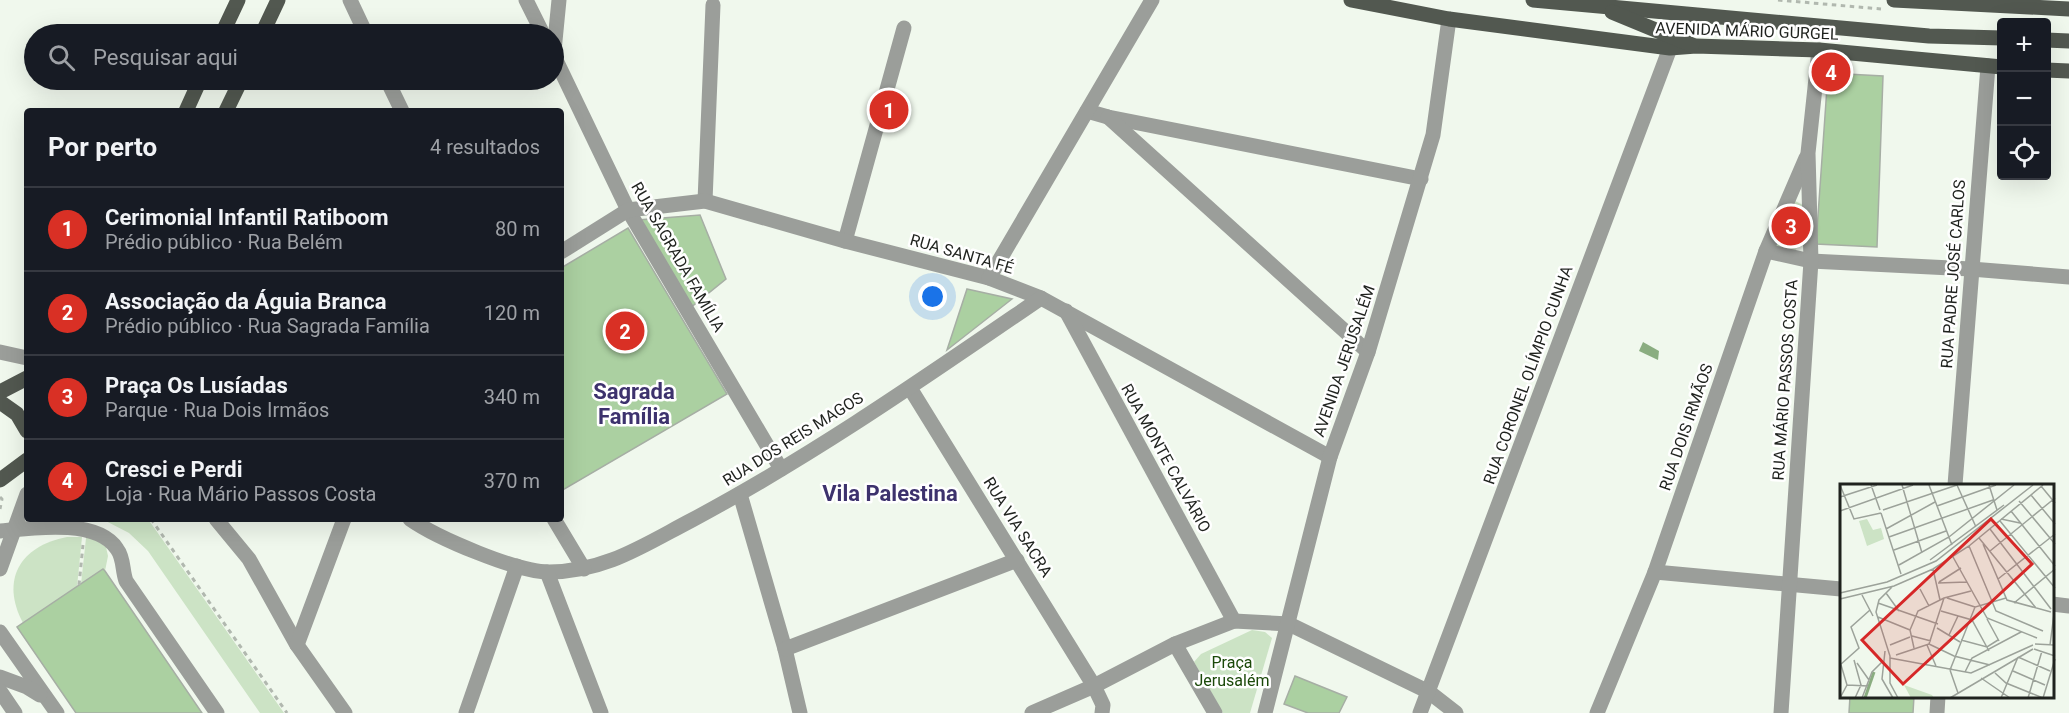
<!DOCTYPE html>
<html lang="pt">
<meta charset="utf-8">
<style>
:root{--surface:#171b24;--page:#242831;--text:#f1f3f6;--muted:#9ea1a6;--line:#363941;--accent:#d93025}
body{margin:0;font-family:Roboto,sans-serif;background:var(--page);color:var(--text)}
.controls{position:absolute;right:18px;top:18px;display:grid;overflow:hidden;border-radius:6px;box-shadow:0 6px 24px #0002}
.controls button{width:54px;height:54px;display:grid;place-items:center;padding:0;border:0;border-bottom:2px solid var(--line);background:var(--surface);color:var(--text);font:30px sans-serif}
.you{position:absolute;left:933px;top:297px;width:21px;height:21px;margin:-15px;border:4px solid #fff;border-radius:50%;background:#1a73e8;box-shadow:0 0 0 9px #1a73e833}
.badge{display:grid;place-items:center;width:39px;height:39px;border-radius:50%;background:var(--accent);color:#fff;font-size:20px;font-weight:700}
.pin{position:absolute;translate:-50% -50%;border:3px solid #fff;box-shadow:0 2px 6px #0006}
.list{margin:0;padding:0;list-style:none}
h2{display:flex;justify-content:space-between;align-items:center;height:78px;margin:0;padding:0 24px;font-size:26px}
h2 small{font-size:20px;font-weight:400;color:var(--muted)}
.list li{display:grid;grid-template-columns:39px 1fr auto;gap:18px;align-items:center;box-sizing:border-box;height:84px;padding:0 24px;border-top:2px solid var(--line)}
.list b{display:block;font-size:22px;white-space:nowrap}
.list p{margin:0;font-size:20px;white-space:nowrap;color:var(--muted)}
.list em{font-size:20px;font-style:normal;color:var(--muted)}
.icon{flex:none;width:33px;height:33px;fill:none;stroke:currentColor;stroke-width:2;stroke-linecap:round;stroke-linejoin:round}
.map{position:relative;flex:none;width:2069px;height:713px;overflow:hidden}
.search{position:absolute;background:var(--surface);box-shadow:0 6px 24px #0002;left:24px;top:24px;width:540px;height:66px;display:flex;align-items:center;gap:15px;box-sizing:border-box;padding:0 21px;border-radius:33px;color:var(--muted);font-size:22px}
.panel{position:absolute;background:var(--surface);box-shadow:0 6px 24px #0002;left:24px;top:108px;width:540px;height:414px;border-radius:6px}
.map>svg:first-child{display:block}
.green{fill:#cce3c5}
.water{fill:#8aad80}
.building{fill:#abd0a1;stroke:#a6aea4;stroke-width:1.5}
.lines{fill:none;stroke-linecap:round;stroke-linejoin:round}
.path{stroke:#b1b8af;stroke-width:3;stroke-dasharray:4.5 4.5;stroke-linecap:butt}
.minor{stroke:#9b9e9a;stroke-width:15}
.major{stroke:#525850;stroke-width:15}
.labels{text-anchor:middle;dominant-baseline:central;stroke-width:5;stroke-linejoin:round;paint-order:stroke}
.street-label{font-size:16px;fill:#1f221e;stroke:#fff}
.park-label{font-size:16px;fill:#1b4909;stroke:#fff}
.district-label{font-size:22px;font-weight:bold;fill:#3d326d;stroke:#fff}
.inset-river{fill:none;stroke:#8aad80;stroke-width:3}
.inset-road{fill:none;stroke:#9ca29a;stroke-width:1.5}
.view{fill:#d62828;fill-opacity:0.15;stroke:#d62828;stroke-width:3}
.inset-edge{fill:none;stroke:#1f221e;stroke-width:3}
</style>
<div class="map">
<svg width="2069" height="713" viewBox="0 0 2069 713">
<rect width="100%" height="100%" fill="#f0f8ed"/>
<g class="green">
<path d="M1795,201L1803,205L1804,210L1796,250H1776L1773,242Z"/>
<path d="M102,519H148L284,713H260L148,551L129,533Z"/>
<path d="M67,537H82L77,587L23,623C0,580 20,546 67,537Z"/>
<path d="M86,538H93L106,547L108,556L105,571L103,569L81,584Z"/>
<path d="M1252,630L1265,632L1272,638L1250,713H1223L1194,662L1201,654Z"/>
</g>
<path class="water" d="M1643,342L1659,351L1658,360L1639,351Z"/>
<g class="building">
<path d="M1828,73L1883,76L1877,247L1816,244Z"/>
<path d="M700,215L726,279L690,308L638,220Z"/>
<path d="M628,228L727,394L561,491V268Z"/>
<path d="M967,289L1012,299L947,350Z"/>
<path d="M103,569L105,571L202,713H76L17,627Z"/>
<path d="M1295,676L1347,697L1339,713H1308L1284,704Z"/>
<path d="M1850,696H1914L1913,713H1849Z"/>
</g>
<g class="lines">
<g class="path">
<path d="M1778,0L1881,9"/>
<path d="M0,497L2,499L0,509"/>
<path d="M151,519L287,713"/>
<path d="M79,585L83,545"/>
</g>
<g class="minor">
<path d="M350,0L366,34"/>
<path d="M526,0L543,34"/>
<path d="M554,51L559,0"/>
<path d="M554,56L628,210L781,469"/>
<path d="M387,80L402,111"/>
<path d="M1087,111L1108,117L1421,179"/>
<path d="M1108,117L1368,352"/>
<path d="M705,201L713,5"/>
<path d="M845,241L904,28"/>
<path d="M1766,251L1811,261L1971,269L2069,277"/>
<path d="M561,252L628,210L705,201L845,241L989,278L1041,298L1330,457"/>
<path d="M989,278L1152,0"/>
<path d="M1066,311L1234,621"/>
<path d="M0,352L27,358"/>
<path d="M910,388L1094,686L1103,705L1102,713"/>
<path d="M1955,485L1988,66"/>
<path d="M740,494L785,649L800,713"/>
<path d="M216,519L249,559L297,645L345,713"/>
<path d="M410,519C437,538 517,572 549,572C605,572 644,545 692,520C814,455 927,376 1041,298"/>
<path d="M554,519L584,569"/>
<path d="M0,531C31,528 97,518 117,549C124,558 122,570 126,581L217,713"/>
<path d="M0,569L27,494"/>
<path d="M547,572L601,713"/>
<path d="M1655,572L1841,589"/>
<path d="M2052,604L2069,606"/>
<path d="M0,632L57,713"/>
<path d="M1175,644L1215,713"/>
<path d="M297,645L344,519"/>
<path d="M785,649L1017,560"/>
<path d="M0,677L27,687L40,695"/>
<path d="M0,691L15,713"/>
<path d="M466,713L517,566"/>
<path d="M1032,713L1094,686L1175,644L1234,621L1289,624L1429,692L1456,713"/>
<path d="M1265,713L1330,457L1368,352L1433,135L1449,19"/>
<path d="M1420,713L1670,48"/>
<path d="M1597,713L1655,572L1766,251L1806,158"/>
<path d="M1781,713L1811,261L1808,153L1819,50"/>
<path d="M1937,713L1938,696"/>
</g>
<g class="major">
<path d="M1351,0L1449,19L1670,48L1696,46L1819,50L2002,67"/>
<path d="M1533,0L1929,36L2002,38"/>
<path d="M1894,0L2069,9"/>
<path d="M1612,12L1692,45"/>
<path d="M222,34L238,0"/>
<path d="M262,34L278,0"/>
<path d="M2046,40L2069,41"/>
<path d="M2046,70L2069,71"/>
<path d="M186,111L200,80"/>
<path d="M226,111L241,80"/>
<path d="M0,392L27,378"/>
<path d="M0,402L17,414L27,431"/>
<path d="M0,480L27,460"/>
</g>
</g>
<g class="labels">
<g class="street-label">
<text transform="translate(1747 31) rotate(2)">AVENIDA MÁRIO GURGEL</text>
<text transform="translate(962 254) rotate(16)">RUA SANTA FÉ</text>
<text transform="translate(678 257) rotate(60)">RUA SAGRADA FAMÍLIA</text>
<text transform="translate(1953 274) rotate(-86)">RUA PADRE JOSÉ CARLOS</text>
<text transform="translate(1344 361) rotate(-71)">AVENIDA JERUSALÉM</text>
<text transform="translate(1528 375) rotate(-70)">RUA CORONEL OLÍMPIO CUNHA</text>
<text transform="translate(1785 380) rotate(-86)">RUA MÁRIO PASSOS COSTA</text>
<text transform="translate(1686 427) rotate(-71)">RUA DOIS IRMÃOS</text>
<text transform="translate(793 439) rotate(-32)">RUA DOS REIS MAGOS</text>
<text transform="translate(1166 458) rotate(61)">RUA MONTE CALVÁRIO</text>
<text transform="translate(1018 527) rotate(58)">RUA VIA SACRA</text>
</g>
<g class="park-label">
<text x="1232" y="662">Praça<tspan x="1232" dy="18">Jerusalém</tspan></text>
</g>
<g class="district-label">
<text x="634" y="391">Sagrada<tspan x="634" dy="25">Família</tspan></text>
<text x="890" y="493">Vila Palestina</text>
</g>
</g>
<g transform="translate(1840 484)">
<rect width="214" height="214" fill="#f0f8ed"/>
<path d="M27,35L33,46L41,44L44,55L27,62L19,37ZM64,201L92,211L94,214H71Z" fill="#cce3c5"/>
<path class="inset-river" d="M25,214L34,188"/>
<path class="inset-road" d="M0,1L14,35L41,29M31,1L40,26M62,1L82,69M89,1L112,61M117,1L136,43M149,1L157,26M201,2L215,19M191,11L215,40M0,13L37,1M179,17L215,60M97,22L156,1M43,26L117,1M0,27L73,1M171,27L215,82M41,29L61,90M161,35L180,39M160,37L215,104M46,45L95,18M150,45L211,125M49,53L153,16M139,54L196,124M143,60L167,116L211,128M129,62L156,127L203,147M54,66L106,47M150,67L215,14M113,73L147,134L197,154M90,76L164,21M59,81L109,53L174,1M93,85L100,116M158,95L215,50M99,98L121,84M98,99L127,98M52,103L39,116L36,128L50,172V199L58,214M80,105L89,122M0,109L47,98L96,77L193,1M46,109L59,127M22,111L33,132M107,114L135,123M0,115L54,102L93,85L129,62L203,1M38,119L98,140M174,119L215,85M101,127L132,136L149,167M38,133L70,146M147,135L159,157M97,144L120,158M109,151L118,132M72,152L91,157M121,156L147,163L158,156M89,160L114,172L150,181M89,160L104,114M195,160L215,161M50,161L70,153M87,161L96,182M210,161L215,122M74,164L70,146L78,127L104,114L131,107M194,165L215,172M45,167L42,195L53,214M56,171L89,160M178,173L210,187M50,174L131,189L193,161M14,176L21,201L15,214M17,179L29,196M0,181L19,164L11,143L30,126M110,186L135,123L166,114M110,186L118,209M173,187L205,201M125,188L132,174L181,148M155,189L166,199L203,214M141,194L170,214M7,201L28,202M0,214L7,201L1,181M22,214L32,188L43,177M110,214L193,165M161,214L178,173M188,214L202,167M203,214L215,175"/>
<path class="view" d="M151,35L192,80L63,200L22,156Z"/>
<rect width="214" height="214" class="inset-edge"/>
</g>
</svg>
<div class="controls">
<button>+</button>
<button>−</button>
<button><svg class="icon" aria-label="locate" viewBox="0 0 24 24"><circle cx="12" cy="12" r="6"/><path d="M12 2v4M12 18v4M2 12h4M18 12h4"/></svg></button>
</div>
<div class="you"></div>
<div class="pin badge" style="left:889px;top:110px">1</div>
<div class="pin badge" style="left:625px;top:331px">2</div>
<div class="pin badge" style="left:1791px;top:226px">3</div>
<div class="pin badge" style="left:1831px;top:72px">4</div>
<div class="search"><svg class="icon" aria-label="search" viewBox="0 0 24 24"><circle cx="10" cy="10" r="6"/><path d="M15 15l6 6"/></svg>Pesquisar aqui</div>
<section class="panel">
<h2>Por perto<small>4 resultados</small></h2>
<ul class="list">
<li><span class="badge">1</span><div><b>Cerimonial Infantil Ratiboom</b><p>Prédio público · Rua Belém</p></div><em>80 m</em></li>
<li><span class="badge">2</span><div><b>Associação da Águia Branca</b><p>Prédio público · Rua Sagrada Família</p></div><em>120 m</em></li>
<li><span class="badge">3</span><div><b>Praça Os Lusíadas</b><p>Parque · Rua Dois Irmãos</p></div><em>340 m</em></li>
<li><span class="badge">4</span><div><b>Cresci e Perdi</b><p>Loja · Rua Mário Passos Costa</p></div><em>370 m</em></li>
</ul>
</section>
</div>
